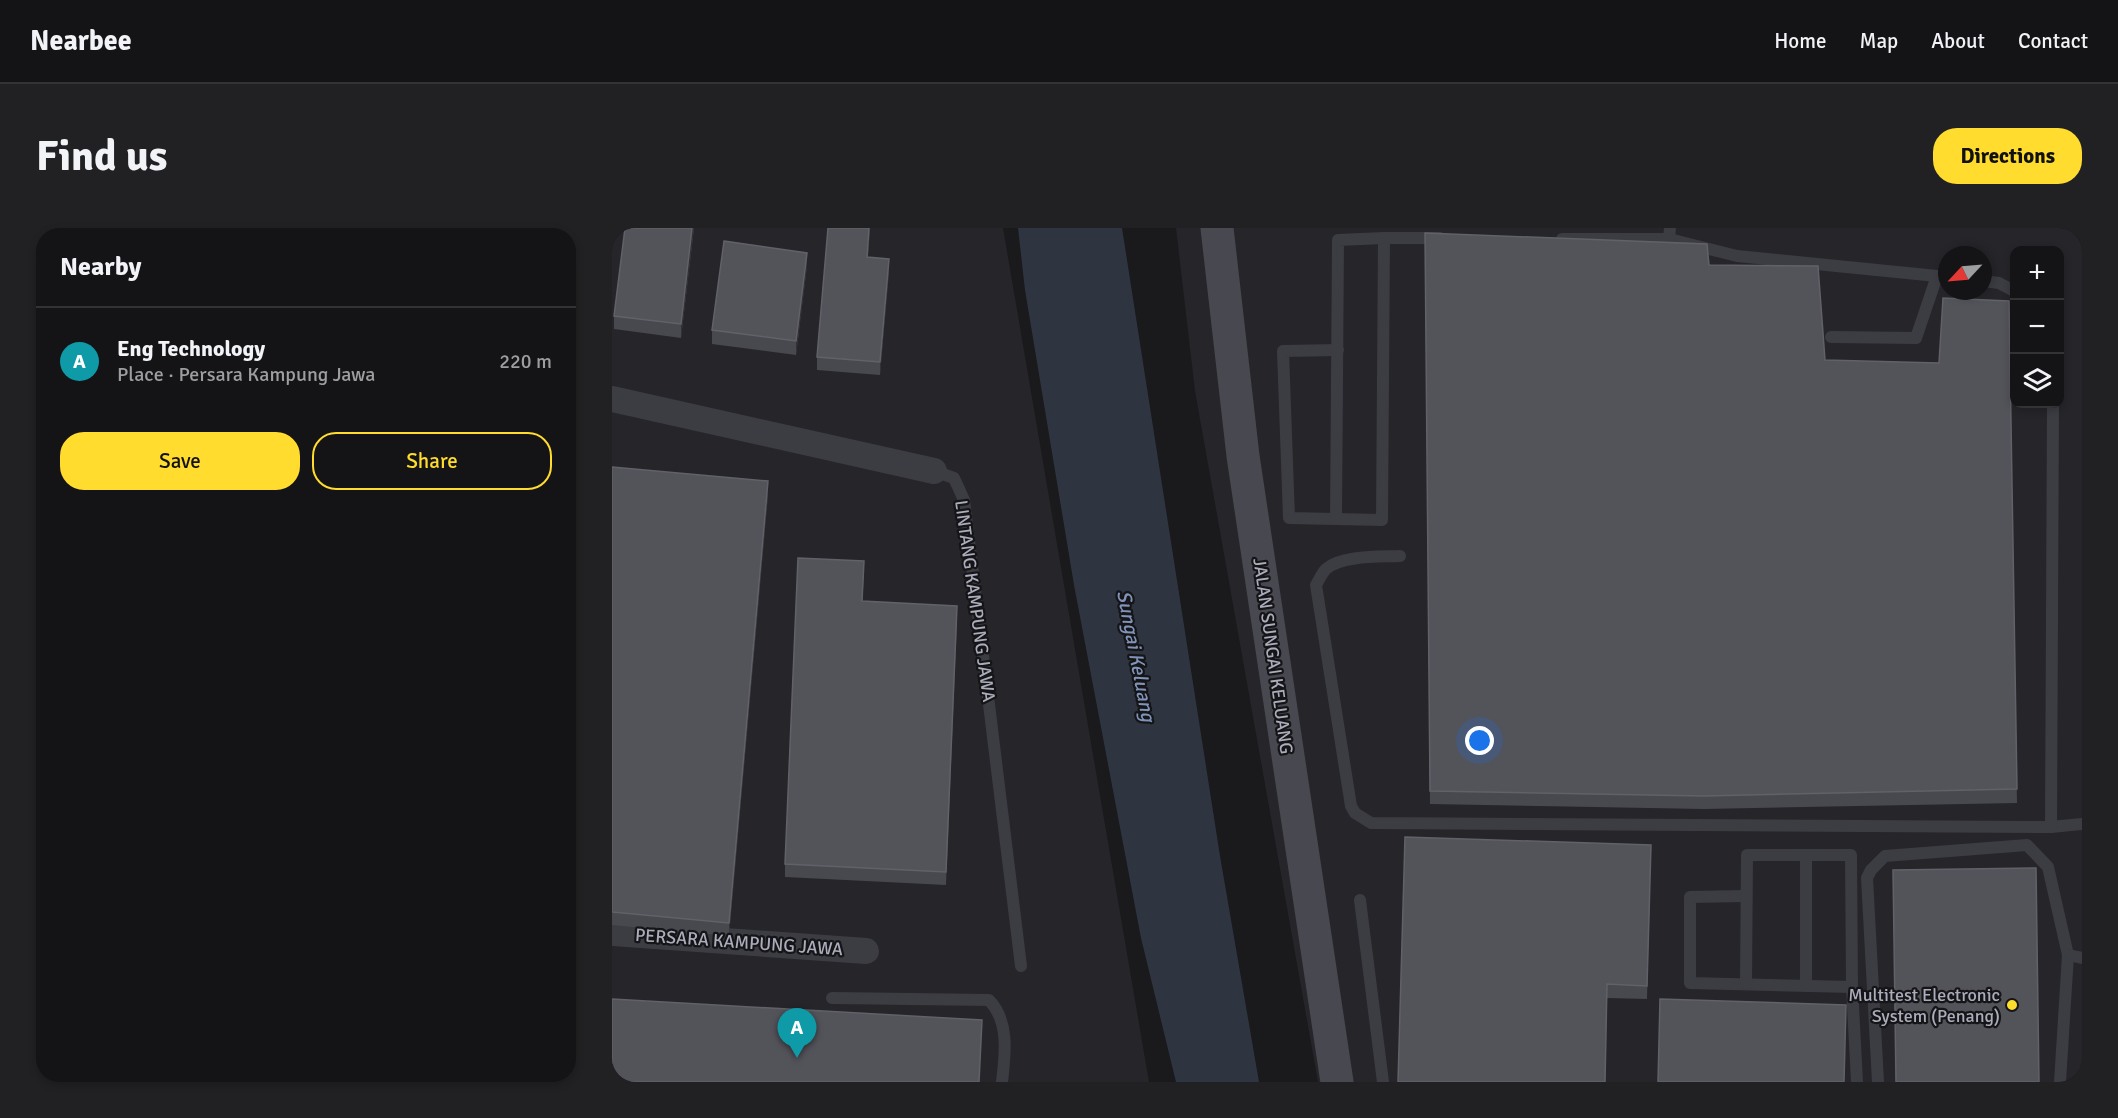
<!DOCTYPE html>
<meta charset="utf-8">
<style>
:root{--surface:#141315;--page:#212022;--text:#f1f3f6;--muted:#9d9ea0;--line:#333234;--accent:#ffdc2e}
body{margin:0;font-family:Signika,sans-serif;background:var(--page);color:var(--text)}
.controls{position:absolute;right:18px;top:18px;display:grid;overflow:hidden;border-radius:12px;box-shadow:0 3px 9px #0003}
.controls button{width:54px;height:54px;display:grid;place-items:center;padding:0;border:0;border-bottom:2px solid var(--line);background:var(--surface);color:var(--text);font:30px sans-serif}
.compass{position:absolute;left:1326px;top:18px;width:54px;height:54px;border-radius:50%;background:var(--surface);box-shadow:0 3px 9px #0003;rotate:244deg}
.you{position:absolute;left:868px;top:513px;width:21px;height:21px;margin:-15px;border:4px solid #fff;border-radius:50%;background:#1a73e8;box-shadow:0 0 0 9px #1a73e833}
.badge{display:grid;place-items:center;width:39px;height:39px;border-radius:50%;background:var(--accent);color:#fff;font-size:20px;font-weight:700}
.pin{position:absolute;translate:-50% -50px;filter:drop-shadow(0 2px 3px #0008)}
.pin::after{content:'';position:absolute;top:32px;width:21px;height:18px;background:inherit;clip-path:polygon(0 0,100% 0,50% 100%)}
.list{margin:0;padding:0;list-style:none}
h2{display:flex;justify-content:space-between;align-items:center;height:78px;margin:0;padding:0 24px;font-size:26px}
h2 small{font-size:20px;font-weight:400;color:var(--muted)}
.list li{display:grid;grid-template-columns:39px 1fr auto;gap:18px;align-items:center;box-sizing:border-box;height:108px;padding:0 24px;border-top:2px solid var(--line)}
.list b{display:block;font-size:22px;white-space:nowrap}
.list p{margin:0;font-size:20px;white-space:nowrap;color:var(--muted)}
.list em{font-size:20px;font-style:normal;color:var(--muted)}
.actions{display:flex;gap:12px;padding:18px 24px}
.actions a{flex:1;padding:14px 0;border:2px solid var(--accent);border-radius:24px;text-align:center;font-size:21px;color:var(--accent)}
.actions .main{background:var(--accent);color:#111}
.icon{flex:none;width:33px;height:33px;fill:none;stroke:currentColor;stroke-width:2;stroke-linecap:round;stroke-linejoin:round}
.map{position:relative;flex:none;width:1470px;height:854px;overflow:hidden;border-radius:24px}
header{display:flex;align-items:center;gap:36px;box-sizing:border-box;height:84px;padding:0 30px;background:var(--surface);border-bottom:2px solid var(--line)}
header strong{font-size:28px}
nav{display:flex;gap:33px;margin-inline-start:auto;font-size:21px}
.intro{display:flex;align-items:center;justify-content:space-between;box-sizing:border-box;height:144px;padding:0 36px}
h1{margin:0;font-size:42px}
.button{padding:15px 27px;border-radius:24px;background:var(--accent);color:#111;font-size:21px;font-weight:700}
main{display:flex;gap:36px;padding:0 36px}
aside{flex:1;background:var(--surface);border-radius:24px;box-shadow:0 3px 9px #0003}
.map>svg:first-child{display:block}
.built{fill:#262529;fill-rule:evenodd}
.water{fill:#2e3541}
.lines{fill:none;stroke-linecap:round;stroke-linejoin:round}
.lane{stroke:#3c3c43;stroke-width:12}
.street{stroke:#3c3c43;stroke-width:26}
.secondary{stroke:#484851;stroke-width:33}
.wall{fill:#48494e}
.shaded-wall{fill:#313135}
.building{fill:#53535a;stroke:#616169;stroke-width:1.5}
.poi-dot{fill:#ffdc2e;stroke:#151417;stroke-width:2}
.labels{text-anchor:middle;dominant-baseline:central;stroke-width:4.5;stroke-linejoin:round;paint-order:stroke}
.street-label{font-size:18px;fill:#abadbc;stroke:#151417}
.poi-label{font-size:18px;fill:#abadbc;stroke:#151417;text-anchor:end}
.water-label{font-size:20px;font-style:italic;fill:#8094b9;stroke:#151417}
</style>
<header>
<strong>Nearbee</strong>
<nav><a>Home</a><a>Map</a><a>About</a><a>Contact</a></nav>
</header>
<div class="intro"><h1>Find us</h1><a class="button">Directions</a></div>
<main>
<aside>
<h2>Nearby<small></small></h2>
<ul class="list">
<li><span class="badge" style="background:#0f9aa8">A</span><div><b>Eng Technology</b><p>Place · Persara Kampung Jawa</p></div><em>220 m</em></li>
</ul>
<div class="actions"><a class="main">Save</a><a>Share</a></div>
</aside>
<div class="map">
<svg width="1470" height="854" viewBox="0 0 1470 854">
<rect width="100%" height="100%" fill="#1a191c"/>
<g class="built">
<path d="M0,0H391L537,854H0Z"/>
<path d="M564,0H1470V854H706L583,163ZM1402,22H1448V176H1402ZM1335,27H1371V63H1335Z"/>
</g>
<path class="water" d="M406,0H510L608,628L647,854H564L529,710L462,357L413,62Z"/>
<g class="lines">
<g class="lane">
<path d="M1058,0L1057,11L1125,28L1335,49"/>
<path d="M950,11H1057"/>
<path d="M1371,53L1387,55L1402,63"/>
<path d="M1219,109L1304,110L1325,48"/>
<path d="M726,122L671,123L677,290L770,292L772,10H828"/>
<path d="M322,243L342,250L352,272L409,738"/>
<path d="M724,291L726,12L772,10"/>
<path d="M788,328C768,329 730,327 714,341C710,345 707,352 704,357L739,578L743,585L759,595L1439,599L1470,596"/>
<path d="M1439,599L1441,176"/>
<path d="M1194,627V758"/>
<path d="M1134,668L1078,669V755L1240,759"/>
<path d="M748,672L771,854"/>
<path d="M1134,756L1135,627H1239L1240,759L1245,854"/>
<path d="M220,770L377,772C398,794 393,827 390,854"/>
<path d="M1266,854L1255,650L1259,642L1273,628L1415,617L1436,639L1456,727"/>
<path d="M1448,854L1456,727L1470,730"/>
</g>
<g class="street">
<path d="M0,171L322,243"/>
<path d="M0,705L254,723"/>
</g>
<path class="secondary" d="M605,0L631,228L725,854"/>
</g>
<g class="wall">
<path d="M13,0H82L69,110L2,101V88Z"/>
<path d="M216,0H258L256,29L277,44L268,147L205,142V129Z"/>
<path d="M813,5L1097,37L1213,132L1327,135L1397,73L1405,575L1092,581L818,576Z"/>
<path d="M195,38L184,127L100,116V102Z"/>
<path d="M0,239L156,267L117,708L0,697Z"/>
<path d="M252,346L250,373L345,391L334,657L173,649V636Z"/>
<path d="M1039,617L1035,771L995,770L786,854Z"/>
</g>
<g class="shaded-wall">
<path d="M80,0H82L69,110V96Z"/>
<path d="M257,0H258L255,42V29Z"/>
<path d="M195,25V38L184,127V113Z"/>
<path d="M277,31V44L268,147V134Z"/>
<path d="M156,253V267L117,708V695Z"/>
<path d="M345,378V391L334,657V644Z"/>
</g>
<g class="building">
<path d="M13,0H80L69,96L2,88Z"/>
<path d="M216,0H257L255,29L277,31L268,134L205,129Z"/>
<path d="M813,5L1095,16L1097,37L1206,38L1213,132L1327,135L1331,70L1397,73L1405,561L1092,568L818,563Z"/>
<path d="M112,13L195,25L184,113L100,102Z"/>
<path d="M0,239L156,253L117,695L0,684Z"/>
<path d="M186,330L252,333L250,373L345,378L334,644L173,636Z"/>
<path d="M793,609L1039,617L1035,758L995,756L993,854H786Z"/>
<path d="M1424,640L1427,854H1284L1281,642Z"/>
<path d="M0,771L370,792L367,854H0Z"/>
<path d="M1048,771L1234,777L1232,854H1046Z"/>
</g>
<circle class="poi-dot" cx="1400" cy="777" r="6"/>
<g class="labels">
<g class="street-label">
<text transform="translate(363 373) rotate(82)">LINTANG KAMPUNG JAWA</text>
<text transform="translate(661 428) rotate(82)">JALAN SUNGAI KELUANG</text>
<text transform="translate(127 714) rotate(4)">PERSARA KAMPUNG JAWA</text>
</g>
<g class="poi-label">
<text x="1388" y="767">Multitest Electronic<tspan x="1388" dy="21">System (Penang)</tspan></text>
</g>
<g class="water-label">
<text transform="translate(524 428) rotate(79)">Sungai Keluang</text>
</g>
</g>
</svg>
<div class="controls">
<button>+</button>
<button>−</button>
<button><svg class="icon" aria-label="layers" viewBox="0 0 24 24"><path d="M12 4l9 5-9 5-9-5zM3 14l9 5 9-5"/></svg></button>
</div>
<svg class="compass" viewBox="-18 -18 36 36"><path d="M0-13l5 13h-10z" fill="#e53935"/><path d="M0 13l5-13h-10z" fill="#9d9ea0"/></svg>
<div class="you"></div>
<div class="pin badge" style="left:185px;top:830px;background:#0f9aa8">A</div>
</div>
</main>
